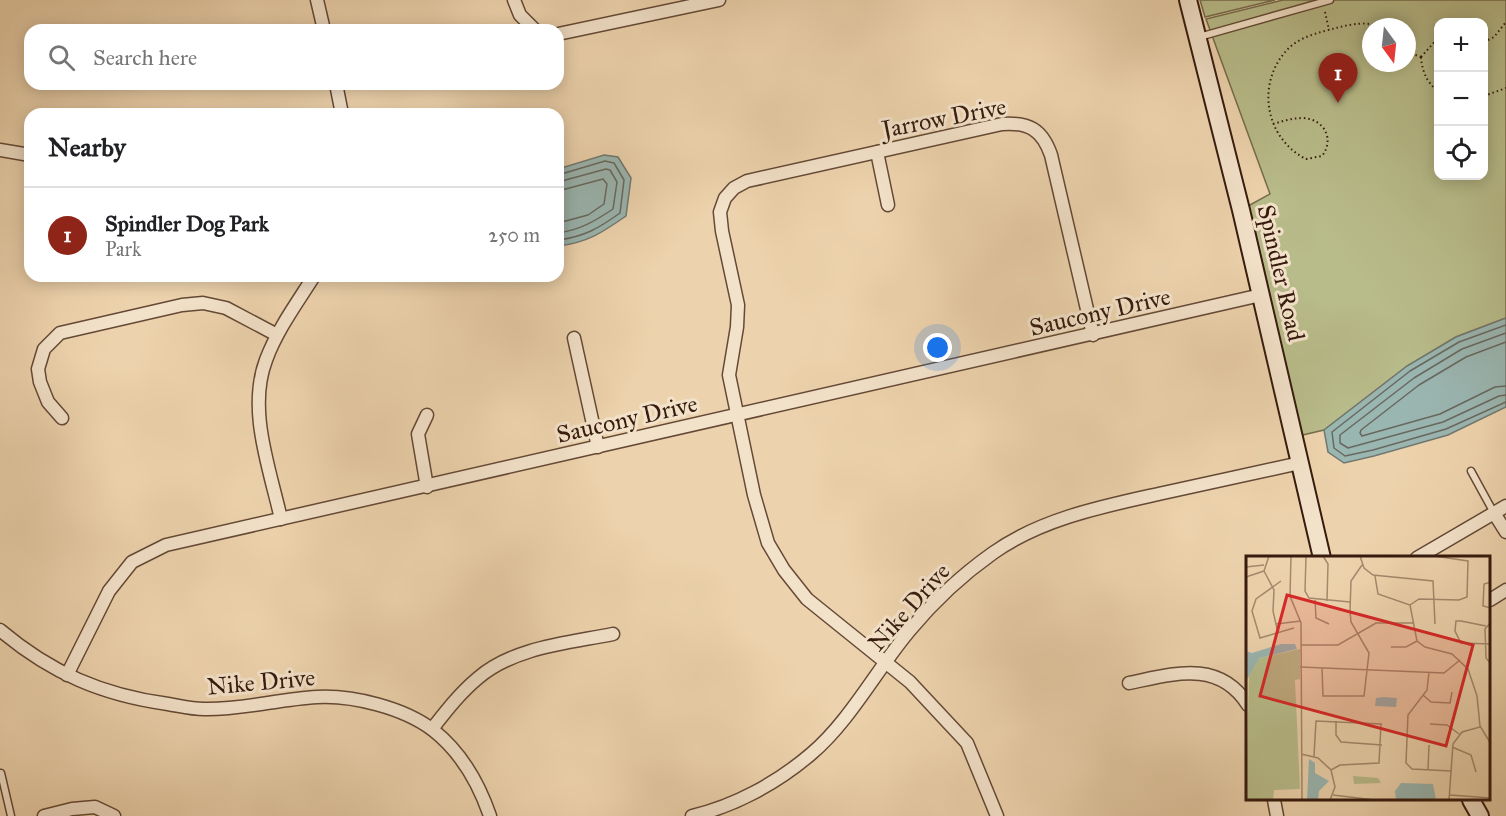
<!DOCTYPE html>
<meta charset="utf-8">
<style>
:root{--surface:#fff;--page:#f6f6f6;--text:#202124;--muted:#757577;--line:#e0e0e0;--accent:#8f2418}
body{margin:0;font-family:"IM FELL Great Primer",serif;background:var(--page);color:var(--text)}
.controls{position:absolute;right:18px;top:18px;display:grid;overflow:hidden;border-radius:12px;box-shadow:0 3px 15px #0003}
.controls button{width:54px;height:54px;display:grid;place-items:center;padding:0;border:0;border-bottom:2px solid var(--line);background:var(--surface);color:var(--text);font:30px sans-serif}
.compass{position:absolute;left:1362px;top:18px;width:54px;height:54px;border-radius:50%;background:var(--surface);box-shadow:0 3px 15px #0003;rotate:165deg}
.you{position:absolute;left:938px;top:348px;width:21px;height:21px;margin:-15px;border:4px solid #fff;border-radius:50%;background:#1a73e8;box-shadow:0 0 0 9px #1a73e833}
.badge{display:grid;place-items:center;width:39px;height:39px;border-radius:50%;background:var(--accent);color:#fff;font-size:20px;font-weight:700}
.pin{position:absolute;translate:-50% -50px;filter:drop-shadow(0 2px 3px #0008)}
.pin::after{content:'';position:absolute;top:32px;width:21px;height:18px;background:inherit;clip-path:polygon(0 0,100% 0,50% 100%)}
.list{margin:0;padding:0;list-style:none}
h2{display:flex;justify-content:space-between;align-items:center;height:78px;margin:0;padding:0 24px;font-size:26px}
h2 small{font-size:20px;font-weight:400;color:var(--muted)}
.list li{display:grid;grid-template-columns:39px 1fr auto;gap:18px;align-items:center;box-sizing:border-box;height:96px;padding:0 24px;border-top:2px solid var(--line)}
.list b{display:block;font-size:22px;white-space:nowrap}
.list p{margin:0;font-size:20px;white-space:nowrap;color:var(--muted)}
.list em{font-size:20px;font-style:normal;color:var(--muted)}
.icon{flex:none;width:33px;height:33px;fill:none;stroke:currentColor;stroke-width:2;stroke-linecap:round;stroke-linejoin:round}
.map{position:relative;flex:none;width:1506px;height:816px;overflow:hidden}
.search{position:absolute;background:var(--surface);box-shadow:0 3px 15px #0003;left:24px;top:24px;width:540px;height:66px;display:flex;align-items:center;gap:15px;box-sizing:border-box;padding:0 21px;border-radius:18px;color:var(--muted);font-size:22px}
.panel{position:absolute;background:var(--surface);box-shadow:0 3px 15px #0003;left:24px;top:108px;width:540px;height:174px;border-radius:18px}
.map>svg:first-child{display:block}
.green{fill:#b8bc8a;stroke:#776c4c;stroke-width:1.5;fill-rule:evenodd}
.water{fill:#9ab6b1;stroke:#727870;stroke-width:1.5}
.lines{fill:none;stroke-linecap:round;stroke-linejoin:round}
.shore{stroke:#686860;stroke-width:1.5}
.lane-casing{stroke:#644936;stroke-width:9}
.street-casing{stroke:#644936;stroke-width:15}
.secondary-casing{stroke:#361b0e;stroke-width:20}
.path{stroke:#361b0e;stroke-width:2;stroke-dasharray:1.5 3;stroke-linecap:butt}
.lane{stroke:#f3e2ca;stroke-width:6}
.street{stroke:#f3e2ca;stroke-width:12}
.secondary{stroke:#f3e2ca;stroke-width:16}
.labels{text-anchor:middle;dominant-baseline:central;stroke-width:6;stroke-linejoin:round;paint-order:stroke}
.street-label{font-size:24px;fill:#361b0e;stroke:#f3e2ca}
.inset-road{fill:none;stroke:#a4896d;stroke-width:1.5}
.view{fill:#d62828;fill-opacity:0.15;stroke:#d62828;stroke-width:3}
.inset-edge{fill:none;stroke:#361b0e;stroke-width:3}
</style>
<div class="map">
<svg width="1506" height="816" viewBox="0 0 1506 816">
<rect width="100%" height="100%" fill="#edd3ad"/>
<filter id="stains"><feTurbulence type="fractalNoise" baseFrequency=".00333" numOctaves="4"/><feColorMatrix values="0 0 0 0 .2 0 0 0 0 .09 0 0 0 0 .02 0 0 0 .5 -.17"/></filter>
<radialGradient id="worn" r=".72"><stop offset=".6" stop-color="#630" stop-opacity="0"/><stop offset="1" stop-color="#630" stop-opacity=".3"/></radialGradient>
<g class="green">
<path d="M1200,0H1275L1205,17Z"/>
<path d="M1283,0H1506V318L1456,337L1407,366L1324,430L1294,437L1241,210L1270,194L1206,19ZM1438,22H1484V176H1438ZM1371,27H1407V63H1371Z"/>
</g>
<g class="water">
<path d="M604,155L618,157L631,178L626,216C603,232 587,243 558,246V169Z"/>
<path d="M1506,318V407L1448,435L1374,456L1344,463L1328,452L1324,430L1407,366L1456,337Z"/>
</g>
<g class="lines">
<g class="shore">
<path d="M558,175L605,161L614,163L624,180L620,213C599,228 584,237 558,240"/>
<path d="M558,182L606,169L610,170L617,182L613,209C595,221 580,230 558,233"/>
<path d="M558,191L603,179L607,184L604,204L588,215L558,223"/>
<path d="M1506,325L1459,342L1410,371L1332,432L1334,448L1345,456L1373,450L1446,429L1506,402"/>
<path d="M1506,333L1462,349L1414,378L1340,435V443L1348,448L1443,422L1499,396L1506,395"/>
<path d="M1506,342L1466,357L1419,385L1361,430L1360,433L1362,436L1369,434L1440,414L1495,387L1506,386"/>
</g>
<defs>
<g id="lane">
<path d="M1199,37L1330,0"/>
<path d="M1471,471L1494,513"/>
<path d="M1,773L11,816"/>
</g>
<g id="street">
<path d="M317,0L324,30"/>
<path d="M514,0L520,15L535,30"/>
<path d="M558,34L719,0"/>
<path d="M336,84L342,114"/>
<path d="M0,150L30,155"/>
<path d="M877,152L888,205"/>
<path d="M574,338L598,447"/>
<path d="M427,415L418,434L427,487"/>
<path d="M62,418L48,402L40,382L38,369L44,349L60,333L182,305L203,303L226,308L277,335"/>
<path d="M1494,513L1506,532"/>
<path d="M281,519C270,469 247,410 266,360C277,330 297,303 314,276"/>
<path d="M1417,558L1506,506"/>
<path d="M1490,600L1506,590"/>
<path d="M0,630C51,673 102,695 168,704C180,706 192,709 204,709C242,710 279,699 317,697C353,695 404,708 433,730C461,752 479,784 490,816"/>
<path d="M67,675L109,591L132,562L166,545L1261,295"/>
<path d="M1129,683C1173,674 1219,659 1248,705"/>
<path d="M432,729C446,711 460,693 478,678C514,647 569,643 613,634"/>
<path d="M1274,800L1277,816"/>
<path d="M44,816L72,809L95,807L114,816"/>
<path d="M692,816C735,806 777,783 811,754C850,721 877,669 910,630C934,601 962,575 993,553C1042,518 1105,506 1163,493C1209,483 1254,473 1300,463"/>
<path d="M997,816L967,743L910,682L807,599L784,570L768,543L754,495L729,375L737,327L738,305L722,231L720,212L725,198L734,188L747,181L1002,124C1028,122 1042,129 1051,155L1093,335"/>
</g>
<g id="secondary">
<path d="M1188,0L1241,210L1322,558"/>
<path d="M1471,800L1480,816"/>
</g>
</defs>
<use href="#lane" class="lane-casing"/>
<use href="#street" class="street-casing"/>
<use href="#secondary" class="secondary-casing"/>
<g class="path">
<path d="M1325,12L1329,30"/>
<path d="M1484,42L1494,37L1506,22"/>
<path d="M1407,52L1421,57"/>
<path d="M1421,57C1422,71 1427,83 1438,91"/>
<path d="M1421,57L1438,38"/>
<path d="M1484,96L1506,88"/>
<path d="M1273,124C1283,121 1293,118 1303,118C1324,119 1335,139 1322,156L1306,159C1264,138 1255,80 1290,47C1302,36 1321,32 1336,28C1351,24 1367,21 1381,27"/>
</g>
<use href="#lane" class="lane"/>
<use href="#street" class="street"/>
<use href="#secondary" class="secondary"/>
</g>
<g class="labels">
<g class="street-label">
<text transform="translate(944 118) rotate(-11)">Jarrow Drive</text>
<text transform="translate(1281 273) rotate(77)">Spindler Road</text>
<text transform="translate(1100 312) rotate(-13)">Saucony Drive</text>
<text transform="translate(627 419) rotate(-13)">Saucony Drive</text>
<text transform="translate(909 607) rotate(-48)">Nike Drive</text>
<text transform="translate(261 682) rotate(-5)">Nike Drive</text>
</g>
</g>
<g transform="translate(1246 556)">
<rect width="244" height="244" fill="#edd3ad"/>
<path d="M54,93V123L49,124L54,233L28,234L27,244H0L3,120L14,102ZM107,220L132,222L135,227L108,228Z" fill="#b8bc8a"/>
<path d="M35,88H49L51,93L14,102L0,125V95L6,97ZM138,141L151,142L150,151L129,150L130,142ZM63,203L69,207V217L83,225L73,235L72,244H61ZM155,227L187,228L190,244H150L149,235Z" fill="#9ab6b1"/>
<path class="inset-road" d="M23,0L18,15L28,34L27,55L32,77M45,0L44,40L55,67L56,244M60,0L59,35L63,42L104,46M77,0L82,8L81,45M114,0L118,12L127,19L187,25L189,68M0,11L18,9M129,20L132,38L164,49L171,85L179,91L206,98L222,113L231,140L234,170L245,188M0,21L18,15M35,25L10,43L6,55L14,82L48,72M245,26L238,28L237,50L245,52M69,44L70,62L83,68M164,49L173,43L213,44L221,41L222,5L188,0M215,65H210L209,75L215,87L245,88M215,65L240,70M245,66L239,73L240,102L245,108M30,68L55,65M55,89H92L130,67H167M145,91H160L171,85M54,111L198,117L214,104M76,112L77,140H118L123,97L105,66L104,55L105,25L116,9M183,116L181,134L162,159L160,207L166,213L205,215M177,139L185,146L204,147L206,136M90,165V179L95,186L136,189M184,168L201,169L213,178M206,191L225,199L230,216M55,198L72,202L85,214L89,231L84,244M68,200L70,165L135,168L133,207L94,209L85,214M182,214L183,189M87,239L129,244M204,239L245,242M203,244L207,188L216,176L234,171"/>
<path class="view" d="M41,39L227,89L200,190L14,140Z"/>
<rect width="244" height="244" class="inset-edge"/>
</g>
<rect width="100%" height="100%" filter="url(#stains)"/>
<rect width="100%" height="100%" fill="url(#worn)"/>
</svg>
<div class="controls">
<button>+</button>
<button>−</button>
<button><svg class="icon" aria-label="locate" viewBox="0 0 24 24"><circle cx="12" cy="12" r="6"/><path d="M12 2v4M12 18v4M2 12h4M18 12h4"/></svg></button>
</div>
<svg class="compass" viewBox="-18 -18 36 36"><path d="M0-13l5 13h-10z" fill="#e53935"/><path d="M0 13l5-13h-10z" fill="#757577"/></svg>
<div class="you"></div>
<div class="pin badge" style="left:1338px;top:103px">1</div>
<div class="search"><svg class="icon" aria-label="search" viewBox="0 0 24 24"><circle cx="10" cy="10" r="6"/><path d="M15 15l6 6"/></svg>Search here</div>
<section class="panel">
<h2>Nearby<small></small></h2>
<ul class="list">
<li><span class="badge">1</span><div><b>Spindler Dog Park</b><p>Park</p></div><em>250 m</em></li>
</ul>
</section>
</div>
